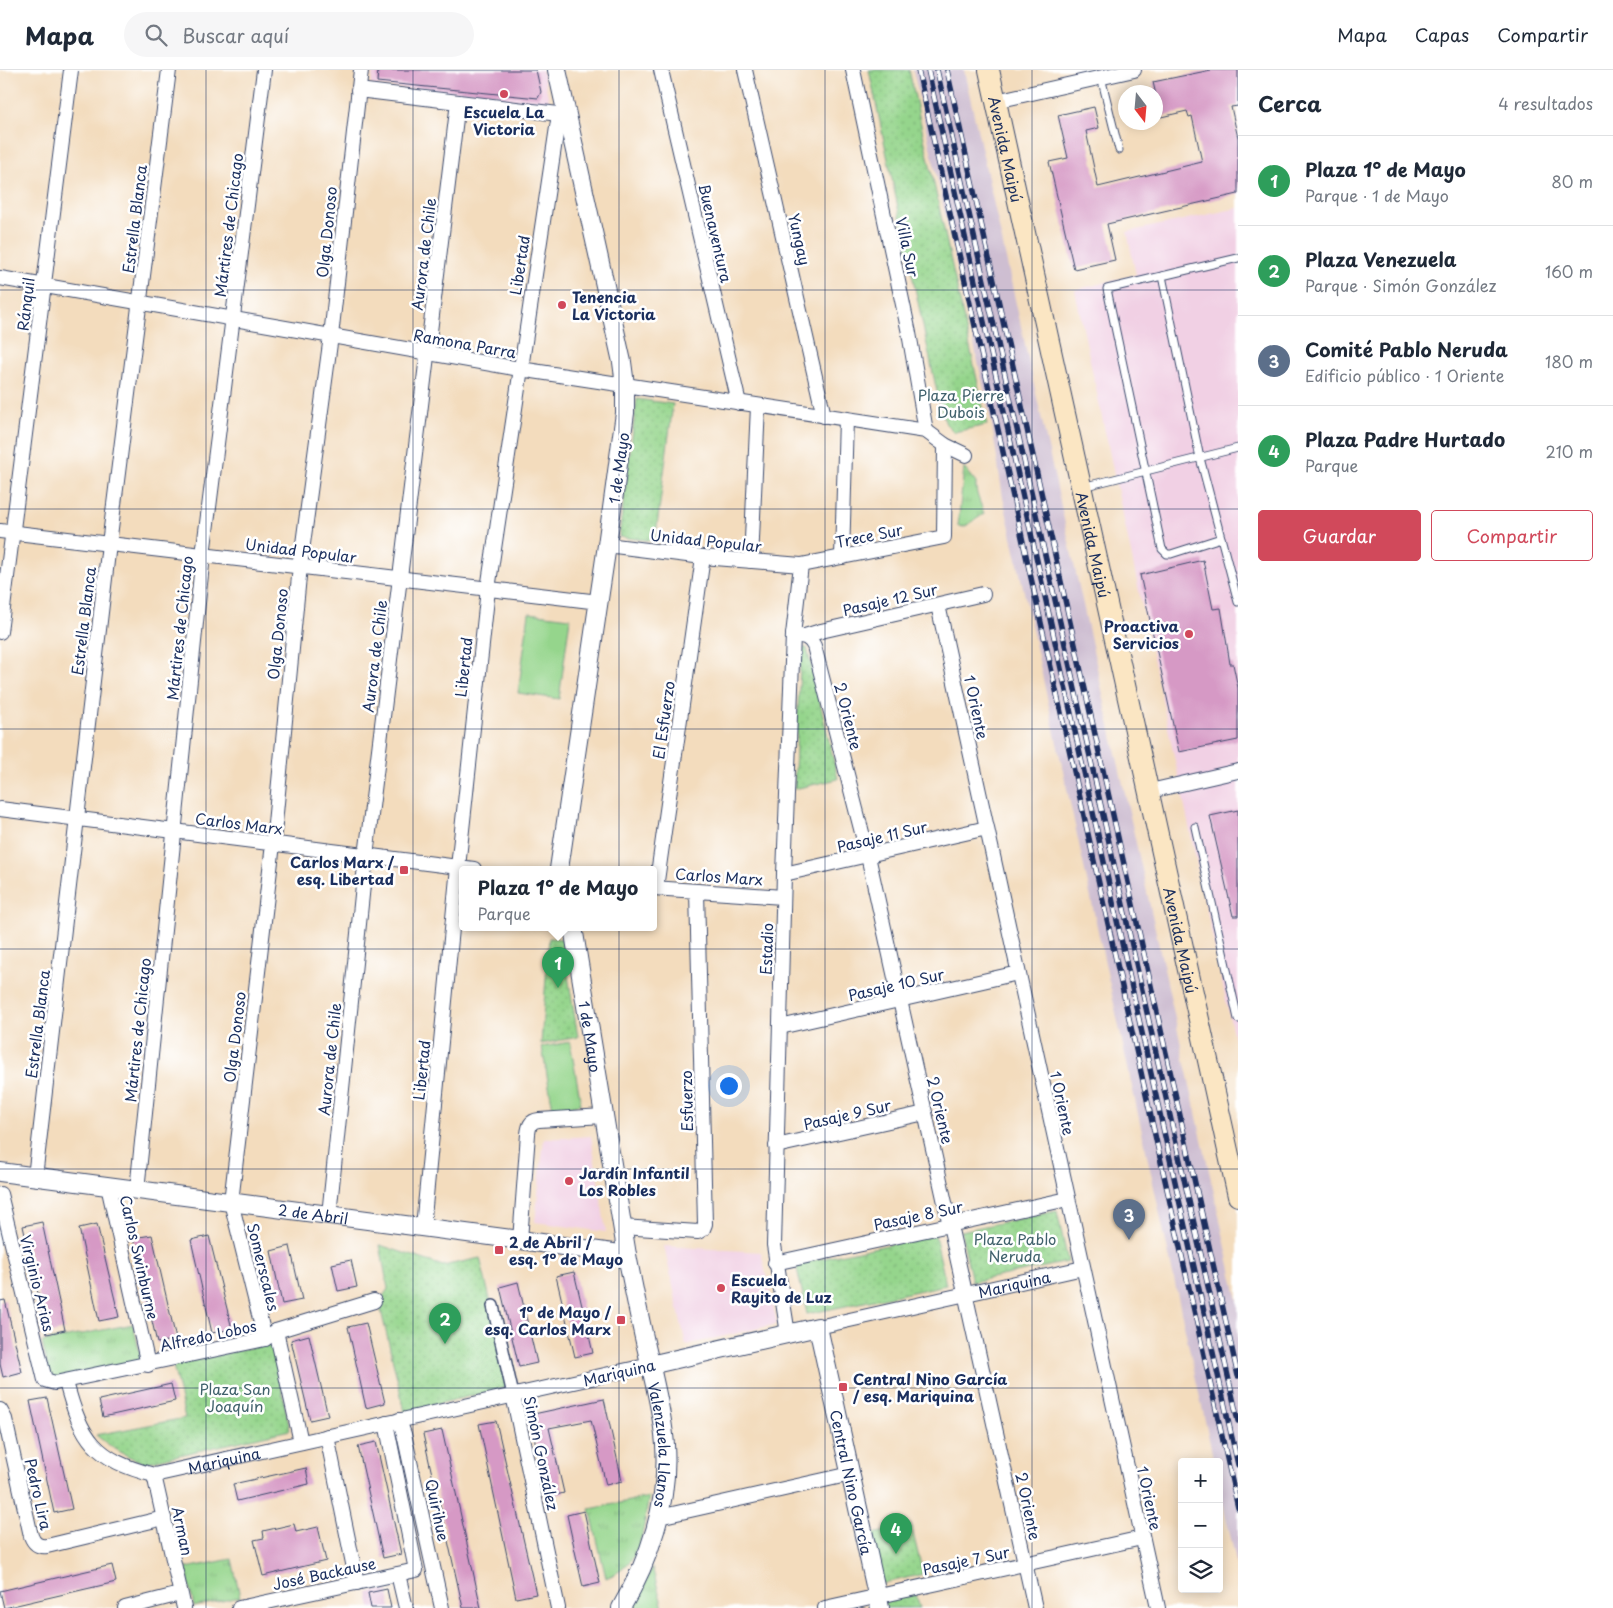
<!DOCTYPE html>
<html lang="es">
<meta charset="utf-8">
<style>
:root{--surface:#fff;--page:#f6f6f7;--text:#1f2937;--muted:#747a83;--line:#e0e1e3;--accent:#d1495b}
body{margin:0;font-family:"Playpen Sans",sans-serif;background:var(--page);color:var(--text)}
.controls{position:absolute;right:15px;bottom:15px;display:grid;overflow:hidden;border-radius:5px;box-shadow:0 2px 12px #0003}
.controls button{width:45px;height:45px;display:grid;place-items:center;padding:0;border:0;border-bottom:1px solid var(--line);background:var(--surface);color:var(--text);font:25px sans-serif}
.compass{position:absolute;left:1118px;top:15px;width:45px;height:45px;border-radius:50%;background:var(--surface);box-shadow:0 2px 12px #0003;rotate:164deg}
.you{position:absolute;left:728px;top:1015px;width:18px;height:18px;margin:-12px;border:4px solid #fff;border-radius:50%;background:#1a73e8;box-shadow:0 0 0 8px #1a73e833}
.badge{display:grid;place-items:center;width:32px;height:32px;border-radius:50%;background:var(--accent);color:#fff;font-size:16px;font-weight:700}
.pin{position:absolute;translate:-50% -41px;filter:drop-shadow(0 1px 2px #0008)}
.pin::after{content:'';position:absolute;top:26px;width:18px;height:15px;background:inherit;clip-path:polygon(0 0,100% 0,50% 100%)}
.popup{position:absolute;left:459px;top:796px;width:198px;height:65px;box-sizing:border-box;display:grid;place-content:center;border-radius:5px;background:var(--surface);filter:drop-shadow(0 1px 4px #0005);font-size:16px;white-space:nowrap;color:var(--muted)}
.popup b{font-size:19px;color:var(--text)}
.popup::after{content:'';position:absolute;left:50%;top:100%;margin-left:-10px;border:10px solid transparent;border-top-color:var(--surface)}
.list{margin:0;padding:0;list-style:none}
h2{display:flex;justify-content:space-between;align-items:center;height:65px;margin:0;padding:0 20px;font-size:21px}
h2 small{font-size:16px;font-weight:400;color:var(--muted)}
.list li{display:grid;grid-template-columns:32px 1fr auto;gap:15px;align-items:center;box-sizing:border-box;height:90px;padding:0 20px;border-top:1px solid var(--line)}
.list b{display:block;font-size:19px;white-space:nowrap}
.list p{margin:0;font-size:16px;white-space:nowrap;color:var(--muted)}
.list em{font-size:16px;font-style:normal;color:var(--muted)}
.actions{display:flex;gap:10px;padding:15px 20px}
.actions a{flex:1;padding:11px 0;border:1px solid var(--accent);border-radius:5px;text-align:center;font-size:18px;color:var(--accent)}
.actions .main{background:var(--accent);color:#fff}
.icon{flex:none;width:28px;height:28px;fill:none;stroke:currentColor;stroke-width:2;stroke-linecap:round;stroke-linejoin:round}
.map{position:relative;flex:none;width:1238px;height:1538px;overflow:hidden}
header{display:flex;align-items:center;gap:30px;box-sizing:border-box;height:70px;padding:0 25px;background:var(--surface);border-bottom:1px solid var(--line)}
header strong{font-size:24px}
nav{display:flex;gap:28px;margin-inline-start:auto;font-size:18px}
.search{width:350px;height:45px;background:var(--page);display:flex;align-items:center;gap:12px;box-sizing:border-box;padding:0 18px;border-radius:28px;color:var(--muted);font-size:19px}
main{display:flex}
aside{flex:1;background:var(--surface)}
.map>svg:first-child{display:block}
.built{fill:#f1d0e4}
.industrial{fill:#cebed1}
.grass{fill:url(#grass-tufts);stroke:#588275}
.park{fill:url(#park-dots);stroke:#588275}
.garden{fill:#95d58c;stroke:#588275}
.building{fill:#d699c5}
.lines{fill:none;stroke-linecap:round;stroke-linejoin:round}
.service-casing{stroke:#3b496c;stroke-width:9}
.pedestrian-casing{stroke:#3b496c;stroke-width:14}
.minor-casing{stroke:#3b496c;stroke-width:16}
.tertiary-casing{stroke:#3b496c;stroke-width:20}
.secondary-casing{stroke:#3b496c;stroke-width:22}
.service{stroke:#fff;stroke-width:7}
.pedestrian{stroke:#fff;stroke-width:11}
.minor{stroke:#fff;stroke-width:14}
.tertiary{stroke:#fff;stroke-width:18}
.secondary{stroke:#fbe6c3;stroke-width:20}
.rail-casing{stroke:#1b2f5e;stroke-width:5.5}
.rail{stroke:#fff;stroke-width:4;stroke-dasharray:11;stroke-linecap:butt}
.grid{fill:none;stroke:#1b2f5e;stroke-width:1;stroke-opacity:0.55}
.poi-dot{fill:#d1495b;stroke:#fff;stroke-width:2}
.labels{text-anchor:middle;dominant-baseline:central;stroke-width:5;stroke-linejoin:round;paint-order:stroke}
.poi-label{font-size:15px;font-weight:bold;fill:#1b2f5e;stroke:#fff;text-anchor:start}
.street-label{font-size:15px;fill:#1b2f5e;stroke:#fff}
.park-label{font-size:15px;fill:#40616c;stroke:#fff}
</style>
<header>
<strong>Mapa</strong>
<div class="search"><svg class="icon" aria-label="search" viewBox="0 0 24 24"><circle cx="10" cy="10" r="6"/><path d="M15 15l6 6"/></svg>Buscar aquí</div>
<nav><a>Mapa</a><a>Capas</a><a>Compartir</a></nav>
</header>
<main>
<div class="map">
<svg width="1238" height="1538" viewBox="0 0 1238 1538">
<defs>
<pattern id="grass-tufts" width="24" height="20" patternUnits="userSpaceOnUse" patternTransform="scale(1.25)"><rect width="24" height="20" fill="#95d58c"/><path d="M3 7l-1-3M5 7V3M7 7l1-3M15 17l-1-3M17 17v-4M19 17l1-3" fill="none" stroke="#80b77b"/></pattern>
<pattern id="park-dots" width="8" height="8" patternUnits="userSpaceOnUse" patternTransform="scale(1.25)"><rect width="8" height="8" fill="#95d58c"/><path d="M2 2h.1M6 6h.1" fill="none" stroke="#80b77b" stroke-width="1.8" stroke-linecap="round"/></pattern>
</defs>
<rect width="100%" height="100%" fill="#fff"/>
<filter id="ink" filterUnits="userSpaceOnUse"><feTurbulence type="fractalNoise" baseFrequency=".02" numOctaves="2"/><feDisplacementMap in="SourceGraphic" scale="10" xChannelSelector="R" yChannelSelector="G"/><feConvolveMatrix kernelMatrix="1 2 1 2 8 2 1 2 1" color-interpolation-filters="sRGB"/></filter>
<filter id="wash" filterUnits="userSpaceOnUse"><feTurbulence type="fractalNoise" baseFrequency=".0096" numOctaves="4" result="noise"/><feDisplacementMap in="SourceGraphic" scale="20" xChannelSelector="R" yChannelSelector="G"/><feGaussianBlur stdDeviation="1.12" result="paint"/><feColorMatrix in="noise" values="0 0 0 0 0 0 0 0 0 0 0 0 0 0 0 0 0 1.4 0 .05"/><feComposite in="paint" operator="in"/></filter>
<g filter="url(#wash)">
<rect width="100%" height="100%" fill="#f3dcbd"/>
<g class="built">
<path d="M373,0H542L550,34L371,15Z"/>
<path d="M1238,138V987L1075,220L1136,205L1127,162Z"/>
<path d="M591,1066L606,1162L535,1152L544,1069Z"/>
<path d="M664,1176L761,1182L777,1254L686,1275Z"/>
</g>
<path class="industrial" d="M913,0H964L1238,1231V1501L1219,1415V1392H1214L1012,467L1003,428L992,355Z"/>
<g class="grass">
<path d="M964,398L976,413C975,424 981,433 984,444L964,457L958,456Z"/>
<path d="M133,1254L142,1293L51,1313L42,1272Z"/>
<path d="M649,1427C642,1462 643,1494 606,1508L590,1439Z"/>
<path d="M232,1489L240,1527L194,1537L186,1498Z"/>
<path d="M652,1497L663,1538H635Z"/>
</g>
<g class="park">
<path d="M869,0H909L987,355L954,362L946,354L941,341Z"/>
<path d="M637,329L673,334L655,471L619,467Z"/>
<path d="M801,578H807L838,709L794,719Z"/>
<path d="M549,868L562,869L578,967L541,974Z"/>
<path d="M1057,1141L1068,1192L972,1212L961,1161Z"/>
<path d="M935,1165L946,1215L807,1244L796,1194Z"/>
<path d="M380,1175L443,1196L480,1188L511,1316L405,1342L379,1232L388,1219Z"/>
<path d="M272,1273L290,1360L144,1393C126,1386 110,1377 96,1365L185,1348L173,1295Z"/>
<path d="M911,1455L923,1504L881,1514L869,1465Z"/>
<path d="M916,1524L920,1538H886L884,1532Z"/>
</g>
<g class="garden">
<path d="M529,543L570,548L559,629L518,623Z"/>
<path d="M570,972L581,1034L553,1039L542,977Z"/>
</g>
<g id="blocks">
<g class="building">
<path d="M378,0H536L541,22L538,28L377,12Z"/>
<path d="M1211,0H1238V36L1231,37L1238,68V124L1107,154L1115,190L1074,199L1049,92L1068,88L1058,45L1094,37L1099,58L1086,61L1098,117L1202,92L1192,46L1189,47L1187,41L1161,47L1153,12Z"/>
<path d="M1203,490L1213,539L1221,538L1230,594H1233L1238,618V670L1179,682L1140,505Z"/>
<path d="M1238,740V846H1233L1210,746Z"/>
<path d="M42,1152L65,1260L47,1264L23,1156Z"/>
<path d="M97,1154L119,1247L99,1251L79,1158Z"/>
<path d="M152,1165L176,1269L157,1273L133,1168Z"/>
<path d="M209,1166L232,1259L212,1263L191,1170Z"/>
<path d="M290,1176L302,1230L282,1234L271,1181Z"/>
<path d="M351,1190L357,1217L338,1221L332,1194Z"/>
<path d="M574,1202L593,1283L575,1287L556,1206Z"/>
<path d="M518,1212L537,1293L519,1297L500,1217Z"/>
<path d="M5,1230L22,1302L3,1307L0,1294V1231Z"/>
<path d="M366,1253L385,1333L366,1338L348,1257Z"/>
<path d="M309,1265L328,1346L310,1350L291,1270Z"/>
<path d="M171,1314L175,1331L103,1347L99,1330Z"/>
<path d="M47,1328L72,1439L54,1443L30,1331Z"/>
<path d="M604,1329L622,1411L606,1415L591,1350L549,1358L564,1423L548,1427L529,1345Z"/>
<path d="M496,1351L536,1524L516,1528L479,1354Z"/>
<path d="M442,1360L454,1414L481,1538H463L436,1417L435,1418L423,1364Z"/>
<path d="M376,1372L401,1484L383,1488L358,1376Z"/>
<path d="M306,1398L309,1414L237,1431L233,1414Z"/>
<path d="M584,1441L600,1513L583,1517L567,1445Z"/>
<path d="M294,1454L296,1462L318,1457L326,1491L263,1506L254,1470L264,1468L263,1461Z"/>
<path d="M112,1495L116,1512L4,1538L0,1521Z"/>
<path d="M387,1519L391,1538H371L368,1523Z"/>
</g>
</g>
</g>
<g filter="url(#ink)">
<use href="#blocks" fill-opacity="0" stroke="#3b496c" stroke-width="1"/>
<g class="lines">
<defs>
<g id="service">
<path d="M1101,7L1119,80"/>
<path d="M1162,206L1200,388L1238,532"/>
<path d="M1082,417L1238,378"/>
<path d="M1221,468L1171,484H1167L1162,479L1107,219L1238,188"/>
<path d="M1195,757L1238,949"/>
</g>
<path id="pedestrian" d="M493,1236L513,1325"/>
<g id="minor">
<path d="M661,0L739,333"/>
<path d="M745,0L824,346"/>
<path d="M853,0L909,263L926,361"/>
<path d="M358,20L567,45"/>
<path d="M996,31L1134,0"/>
<path d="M0,208L520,299L926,361L945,375L966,385"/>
<path d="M0,461L599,532"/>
<path d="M607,475L703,487L801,495L944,467L945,375"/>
<path d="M842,487L846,349"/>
<path d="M751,491L758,336"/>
<path d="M938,535L1158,1538"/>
<path d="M0,562L71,0"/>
<path d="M793,565C803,566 809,566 814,576L868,786L1035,1538"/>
<path d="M805,566L821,561L983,524"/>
<path d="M1150,721L1238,701"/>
<path d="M0,739L474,799"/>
<path d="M784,804L987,758"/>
<path d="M653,818L783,827"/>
<path d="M656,818L703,487"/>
<path d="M780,957L1018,903"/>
<path d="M776,1076L925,1043"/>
<path d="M35,1107L109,474L169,0"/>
<path d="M108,1116L148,1295"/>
<path d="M137,1120L203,485L264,0"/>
<path d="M0,1124L45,1310L55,1313L265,1269L276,1261L374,1231"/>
<path d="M329,1145L366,786L458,32"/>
<path d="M423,1157L458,797L488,519L559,44"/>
<path d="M622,1157L698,1162L703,1159L705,1154L697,821"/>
<path d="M520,1170L528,1064C529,1056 530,1051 539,1050L603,1046"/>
<path d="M775,1193L1068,1129"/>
<path id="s1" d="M818,1257L1083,1198"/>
<path d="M276,1261L301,1372"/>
<path d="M788,1264L774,1175L784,804L793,565L801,495"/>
<path d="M265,1269L231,1132L273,774L300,496L331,266L361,0"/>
<path id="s2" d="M66,1312C81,1369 95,1390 154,1405L650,1295"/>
<path d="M513,1325L558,1538"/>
<path d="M0,1340L5,1349L31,1466C34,1474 39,1477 47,1476L164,1448"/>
<path d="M399,1350L404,1364L442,1538"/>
<path d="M327,1366L357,1513"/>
<path d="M154,1405L184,1538"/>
<path d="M659,1447L851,1404"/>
<path d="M398,1504L406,1538"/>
<path d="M125,1538L180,1524"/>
<path d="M239,1538L416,1500L386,1353"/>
<path d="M825,1538L1142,1468"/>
</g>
<g id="tertiary">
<path d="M557,0L622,292L625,315V343L607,475L559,799"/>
<path id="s3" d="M573,857L627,1185C634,1221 641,1257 650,1293C656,1320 663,1347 665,1375C669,1432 650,1489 621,1538"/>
<path id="s4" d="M0,1102L520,1170L627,1185"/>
<path id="s5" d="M650,1295L818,1257L880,1538"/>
</g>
<g id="secondary">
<path id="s6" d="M989,0L1238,1126"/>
</g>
</defs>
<use href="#service" class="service-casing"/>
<use href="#pedestrian" class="pedestrian-casing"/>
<use href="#minor" class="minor-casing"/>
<use href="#tertiary" class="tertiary-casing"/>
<use href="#secondary" class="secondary-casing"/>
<use href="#service" class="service"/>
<use href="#pedestrian" class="pedestrian"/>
<use href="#minor" class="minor"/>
<use href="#tertiary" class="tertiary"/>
<use href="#secondary" class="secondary"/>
<defs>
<g id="rail">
<path d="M918,0L1238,1438"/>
<path d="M928,0L1238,1395"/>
<path d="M937,0L1238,1351"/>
<path d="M947,0L1238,1306"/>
</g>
</defs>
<use href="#rail" class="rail-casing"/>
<use href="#rail" class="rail"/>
</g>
</g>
<path class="grid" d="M206,0V1538M413,0V1538M619,0V1538M825,0V1538M1032,0V1538M0,220H1238M0,439H1238M0,659H1238M0,879H1238M0,1099H1238M0,1318H1238"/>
<g class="poi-dot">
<circle cx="504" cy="24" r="5"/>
<circle cx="562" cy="235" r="5"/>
<circle cx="1189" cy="564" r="5"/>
<rect x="399" y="795" width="10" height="10" rx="2.5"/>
<circle cx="569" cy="1111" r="5"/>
<rect x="494" y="1175" width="10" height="10" rx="2.5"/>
<circle cx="721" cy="1218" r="5"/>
<rect x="616" y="1245" width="10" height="10" rx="2.5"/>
<rect x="838" y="1312" width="10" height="10" rx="2.5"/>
</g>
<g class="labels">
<g class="poi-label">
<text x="504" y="41" text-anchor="middle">Escuela La<tspan x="504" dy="17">Victoria</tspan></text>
<text x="572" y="226">Tenencia<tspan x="572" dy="17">La Victoria</tspan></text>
<text x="1179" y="555" text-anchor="end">Proactiva<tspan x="1179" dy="17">Servicios</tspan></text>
<text x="394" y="791" text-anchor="end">Carlos Marx /<tspan x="394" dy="17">esq. Libertad</tspan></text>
<text x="579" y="1102">Jardín Infantil<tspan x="579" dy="17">Los Robles</tspan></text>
<text x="509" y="1171">2 de Abril /<tspan x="509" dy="17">esq. 1° de Mayo</tspan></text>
<text x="731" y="1209">Escuela<tspan x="731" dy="17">Rayito de Luz</tspan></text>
<text x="611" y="1241" text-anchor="end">1° de Mayo /<tspan x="611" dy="17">esq. Carlos Marx</tspan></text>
<text x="853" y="1308">Central Nino García<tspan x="853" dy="17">/ esq. Mariquina</tspan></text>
</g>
<g class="street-label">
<text stroke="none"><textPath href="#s6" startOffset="81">Avenida Maipú</textPath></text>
<text transform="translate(134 149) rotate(-83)">Estrella Blanca</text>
<text transform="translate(228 155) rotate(-83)">Mártires de Chicago</text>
<text transform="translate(326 162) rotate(-84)">Olga Donoso</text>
<text transform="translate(716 163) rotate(77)">Buenaventura</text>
<text transform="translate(800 169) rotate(77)">Yungay</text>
<text transform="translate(908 177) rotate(78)">Villa Sur</text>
<text transform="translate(423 184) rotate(-83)">Aurora de Chile</text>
<text transform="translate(519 195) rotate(-81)">Libertad</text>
<text transform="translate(25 234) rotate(-83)">Ránquil</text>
<text transform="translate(465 273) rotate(10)">Ramona Parra</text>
<text transform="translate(618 398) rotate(-82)">1 de Mayo</text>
<text transform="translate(869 465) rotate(-11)">Trece Sur</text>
<text transform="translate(706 470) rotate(6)">Unidad Popular</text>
<text stroke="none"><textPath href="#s6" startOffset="486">Avenida Maipú</textPath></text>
<text transform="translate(301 480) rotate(7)">Unidad Popular</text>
<text transform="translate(890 529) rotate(-13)">Pasaje 12 Sur</text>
<text transform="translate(83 551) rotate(-83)">Estrella Blanca</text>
<text transform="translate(179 558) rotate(-84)">Mártires de Chicago</text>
<text transform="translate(277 564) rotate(-84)">Olga Donoso</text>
<text transform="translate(374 586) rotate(-83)">Aurora de Chile</text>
<text transform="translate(463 597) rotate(-84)">Libertad</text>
<text transform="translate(977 637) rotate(78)">1 Oriente</text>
<text transform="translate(849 646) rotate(76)">2 Oriente</text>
<text transform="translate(663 650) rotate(-82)">El Esfuerzo</text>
<text transform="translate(239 753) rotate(7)">Carlos Marx</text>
<text transform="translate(882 766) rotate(-13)">Pasaje 11 Sur</text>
<text transform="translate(719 806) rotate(4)">Carlos Marx</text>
<text stroke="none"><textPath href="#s6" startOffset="891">Avenida Maipú</textPath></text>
<text transform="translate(766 879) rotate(-88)">Estadio</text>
<text transform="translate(896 914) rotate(-13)">Pasaje 10 Sur</text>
<text transform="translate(37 954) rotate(-83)">Estrella Blanca</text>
<text transform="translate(137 960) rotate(-84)">Mártires de Chicago</text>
<text stroke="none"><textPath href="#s3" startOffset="111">1 de Mayo</textPath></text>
<text transform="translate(234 967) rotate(-83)">Olga Donoso</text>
<text transform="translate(329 989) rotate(-84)">Aurora de Chile</text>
<text transform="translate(421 1000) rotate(-84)">Libertad</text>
<text transform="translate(686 1031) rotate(-91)">Esfuerzo</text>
<text transform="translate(1063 1033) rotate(78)">1 Oriente</text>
<text transform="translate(941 1040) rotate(77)">2 Oriente</text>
<text transform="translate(847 1044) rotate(-13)">Pasaje 9 Sur</text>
<text stroke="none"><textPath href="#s4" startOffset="316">2 de Abril</textPath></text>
<text transform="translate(918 1145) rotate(-12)">Pasaje 8 Sur</text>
<text transform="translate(140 1187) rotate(77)">Carlos Swinburne</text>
<text transform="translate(264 1197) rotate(76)">Somerscales</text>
<text transform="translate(38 1213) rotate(76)">Virginio Arias</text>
<text stroke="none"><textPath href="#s1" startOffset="201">Mariquina</textPath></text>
<text transform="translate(208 1265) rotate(-12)">Alfredo Lobos</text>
<text transform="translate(619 1302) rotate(-13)">Mariquina</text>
<text stroke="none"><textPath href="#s3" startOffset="526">Valenzuela Llanos</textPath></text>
<text transform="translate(542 1383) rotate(78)">Simón González</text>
<text stroke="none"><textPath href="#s2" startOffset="209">Mariquina</textPath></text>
<text stroke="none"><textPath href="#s5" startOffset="331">Central Nino García</textPath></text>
<text transform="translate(39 1424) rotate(77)">Pedro Lira</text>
<text transform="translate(1150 1428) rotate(78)">1 Oriente</text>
<text transform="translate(1029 1436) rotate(78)">2 Oriente</text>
<text transform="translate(438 1440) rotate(78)">Quirihue</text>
<text transform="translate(183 1461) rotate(78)">Arman</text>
<text transform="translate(966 1490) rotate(-12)">Pasaje 7 Sur</text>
<text transform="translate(324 1503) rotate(-12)">José Backause</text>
</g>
<g class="park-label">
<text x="961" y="324">Plaza Pierre<tspan x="961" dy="17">Dubois</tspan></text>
<text x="1015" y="1168">Plaza Pablo<tspan x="1015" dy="17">Neruda</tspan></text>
<text x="235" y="1318">Plaza San<tspan x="235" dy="17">Joaquín</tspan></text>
</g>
</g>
</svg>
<div class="controls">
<button>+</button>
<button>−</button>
<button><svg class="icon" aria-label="layers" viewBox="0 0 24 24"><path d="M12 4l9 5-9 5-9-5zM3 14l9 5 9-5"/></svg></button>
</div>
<svg class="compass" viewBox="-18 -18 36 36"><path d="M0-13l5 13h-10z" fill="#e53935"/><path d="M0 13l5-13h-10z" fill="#747a83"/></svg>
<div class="you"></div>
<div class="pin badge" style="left:558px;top:918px;background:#2e9e5b">1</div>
<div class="popup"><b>Plaza 1° de Mayo</b>Parque</div>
<div class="pin badge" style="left:445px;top:1274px;background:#2e9e5b">2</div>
<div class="pin badge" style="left:1129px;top:1170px;background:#5c6f8a">3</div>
<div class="pin badge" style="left:896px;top:1484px;background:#2e9e5b">4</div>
</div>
<aside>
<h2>Cerca<small>4 resultados</small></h2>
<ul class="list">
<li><span class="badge" style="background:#2e9e5b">1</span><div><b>Plaza 1° de Mayo</b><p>Parque · 1 de Mayo</p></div><em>80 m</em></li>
<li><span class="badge" style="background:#2e9e5b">2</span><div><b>Plaza Venezuela</b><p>Parque · Simón González</p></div><em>160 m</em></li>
<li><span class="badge" style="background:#5c6f8a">3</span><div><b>Comité Pablo Neruda</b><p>Edificio público · 1 Oriente</p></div><em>180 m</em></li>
<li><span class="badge" style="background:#2e9e5b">4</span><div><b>Plaza Padre Hurtado</b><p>Parque</p></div><em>210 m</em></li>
</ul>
<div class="actions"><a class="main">Guardar</a><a>Compartir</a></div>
</aside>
</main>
